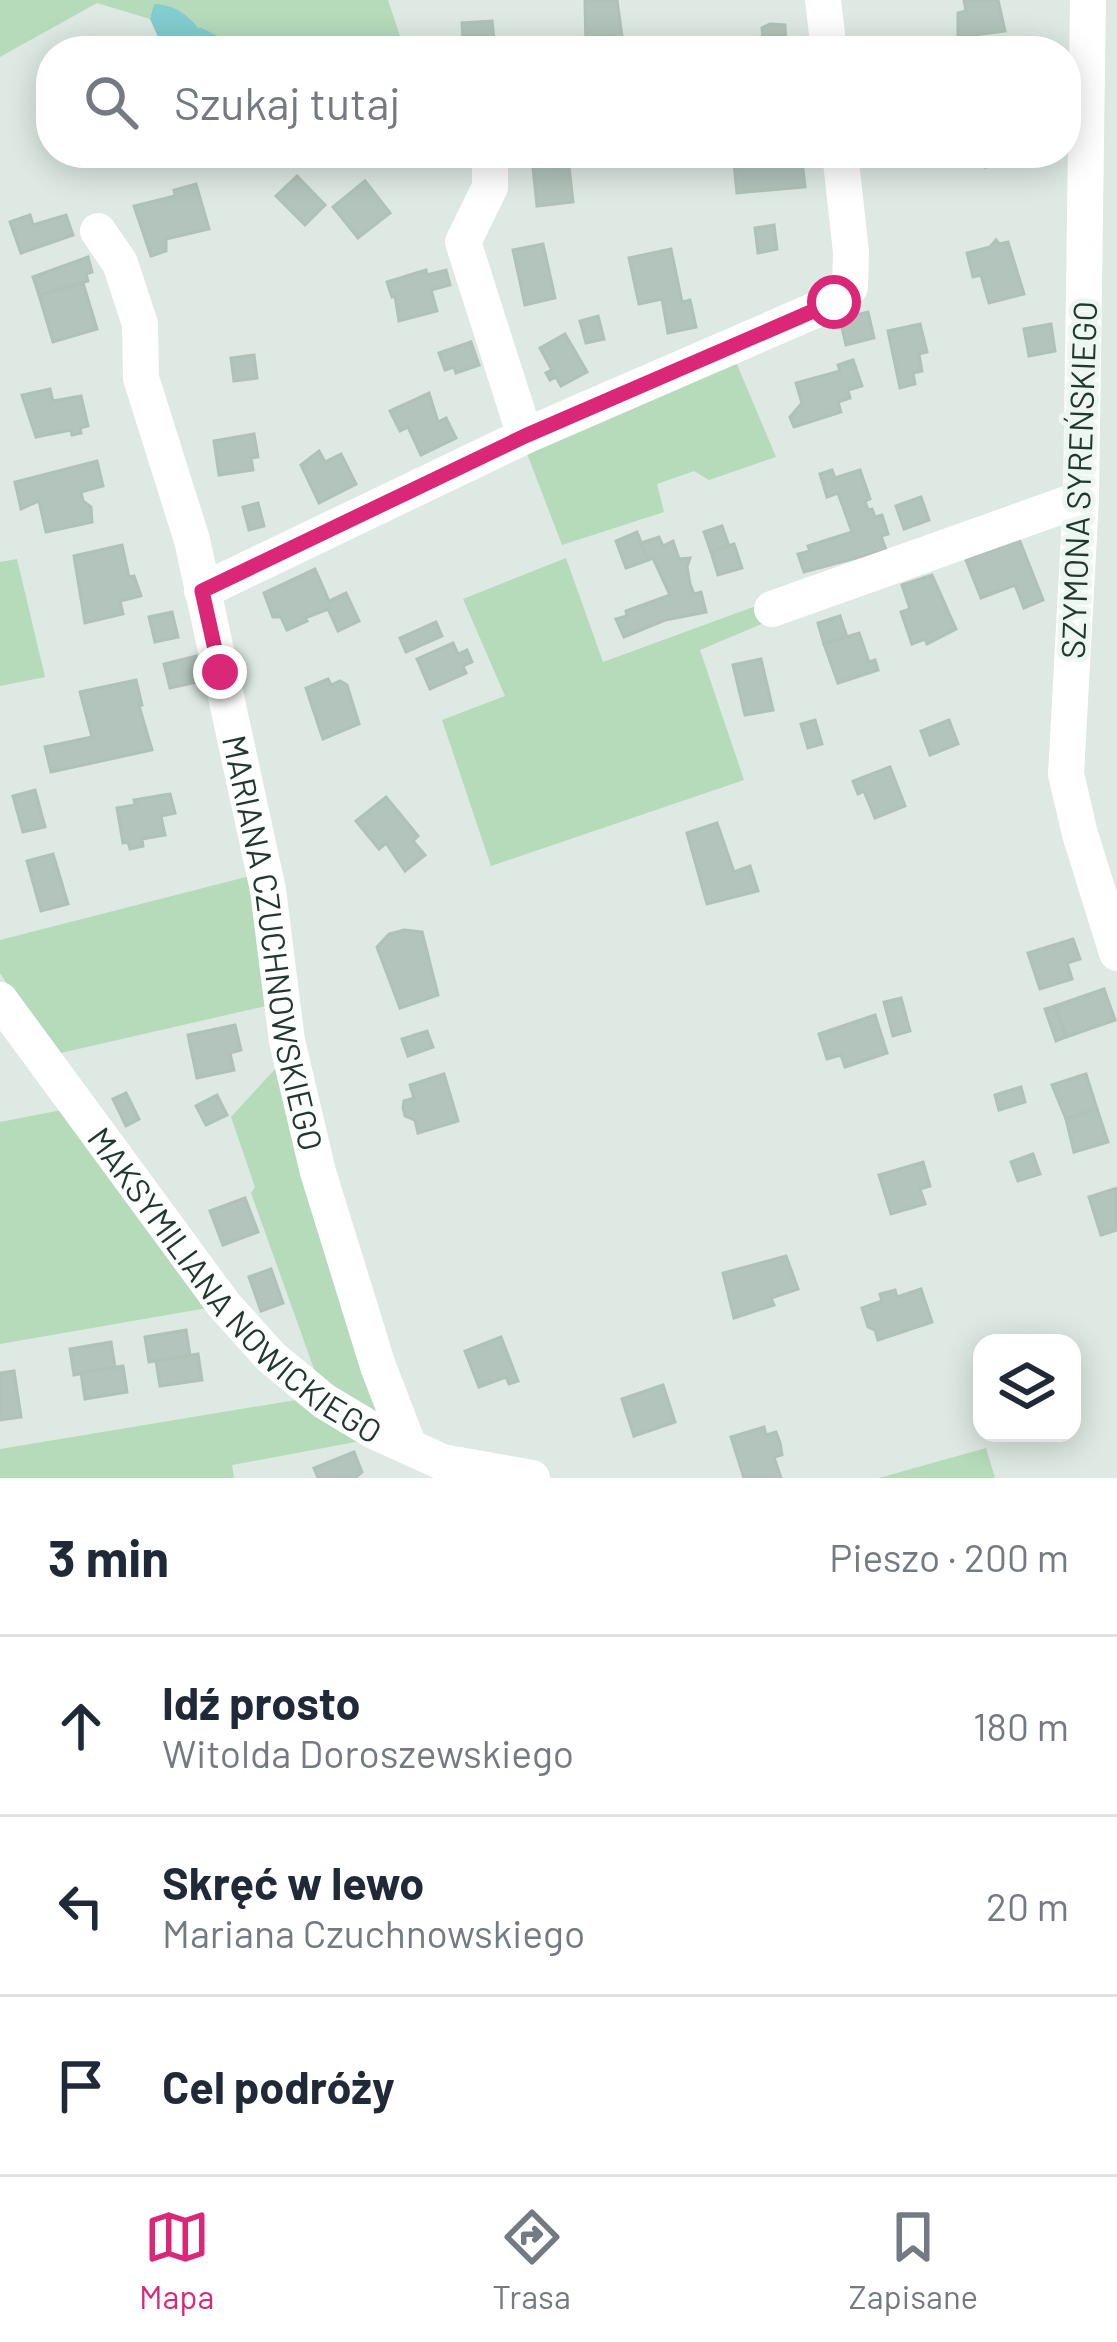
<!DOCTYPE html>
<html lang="pl">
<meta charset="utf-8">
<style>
:root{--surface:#fff;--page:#f6f6f7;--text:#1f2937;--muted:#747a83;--line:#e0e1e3;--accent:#db2777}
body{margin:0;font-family:Barlow,sans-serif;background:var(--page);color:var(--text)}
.controls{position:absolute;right:36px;bottom:36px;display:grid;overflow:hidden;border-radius:24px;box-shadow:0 6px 30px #0003}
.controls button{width:108px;height:108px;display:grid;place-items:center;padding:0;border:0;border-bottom:3px solid var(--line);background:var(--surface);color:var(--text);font:60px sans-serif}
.stop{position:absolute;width:36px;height:36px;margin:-27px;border:9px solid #db2777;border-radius:50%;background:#fff}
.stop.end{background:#db2777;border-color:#fff;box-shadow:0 3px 12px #0008}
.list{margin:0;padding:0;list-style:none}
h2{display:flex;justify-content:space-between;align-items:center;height:156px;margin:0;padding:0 48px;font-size:51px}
h2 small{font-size:39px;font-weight:400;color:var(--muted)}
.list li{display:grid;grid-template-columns:78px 1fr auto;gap:36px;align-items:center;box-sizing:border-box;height:180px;padding:0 48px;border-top:3px solid var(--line)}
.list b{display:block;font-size:45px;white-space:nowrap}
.list p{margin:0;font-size:39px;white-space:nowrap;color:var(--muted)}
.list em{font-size:39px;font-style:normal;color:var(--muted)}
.icon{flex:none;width:66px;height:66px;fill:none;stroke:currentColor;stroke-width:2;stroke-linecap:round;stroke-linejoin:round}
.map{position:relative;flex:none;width:1117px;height:1478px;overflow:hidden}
.search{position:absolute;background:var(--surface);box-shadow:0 6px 30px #0003;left:36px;right:36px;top:36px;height:132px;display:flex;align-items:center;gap:30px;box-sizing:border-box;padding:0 42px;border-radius:48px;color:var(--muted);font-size:45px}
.sheet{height:696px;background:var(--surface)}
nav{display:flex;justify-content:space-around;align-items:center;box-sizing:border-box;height:168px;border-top:3px solid var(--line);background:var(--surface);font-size:33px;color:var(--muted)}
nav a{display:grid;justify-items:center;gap:6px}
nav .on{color:var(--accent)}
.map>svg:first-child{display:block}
.green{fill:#b5dbbb}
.water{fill:#83cccf}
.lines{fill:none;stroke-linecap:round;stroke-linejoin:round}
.stream{stroke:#83cccf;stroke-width:8}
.building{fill:#b2c4bb;stroke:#b0c2b8;stroke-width:3}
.minor{stroke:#fff;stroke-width:36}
.route{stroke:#db2777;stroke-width:15}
.labels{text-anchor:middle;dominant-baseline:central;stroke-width:10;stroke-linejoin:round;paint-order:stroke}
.street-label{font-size:33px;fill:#1f382e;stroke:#edf6f0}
</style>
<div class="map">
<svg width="1117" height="1478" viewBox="0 0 1117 1478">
<rect width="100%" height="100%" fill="#dde9e2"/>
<g class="green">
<path d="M0,0H388L405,51H195L187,48L200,32L154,5L150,19L97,3L0,57Z"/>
<path d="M736,362L776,457L709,480L694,471L657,484L664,512L562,545L526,451Z"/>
<path d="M566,558L603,662L756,606L764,623L700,650L744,780L491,866L442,720L505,696L463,599Z"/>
<path d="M17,559L45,677L0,686V562Z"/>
<path d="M254,875L270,1005L52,1055L0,973V940Z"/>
<path d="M276,1068L388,1420L318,1380L251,1193L255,1187L231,1117Z"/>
<path d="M72,1108L213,1307L0,1344V1122Z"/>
<path d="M302,1399L366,1440L232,1465L234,1478H0V1449Z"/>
<path d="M986,1448L995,1478H879Z"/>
</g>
<path class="water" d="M154,4C175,5 189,15 201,32L187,48H170L159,39L150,19Z"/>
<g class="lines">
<path class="stream" d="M201,32L239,51"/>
</g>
<g class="building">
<path d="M585,0H617L624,51H586Z"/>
<path d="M964,0H998L1005,31L958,37V13L966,11Z"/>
<path d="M492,21L494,40L520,38L521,51H458L457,41H463L462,23Z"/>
<path d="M770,24L785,25L786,51H754L753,41L763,40L762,28Z"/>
<path d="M733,153H777L778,162L802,160L805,187L737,193Z"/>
<path d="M982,153H1024L1025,161L985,167Z"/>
<path d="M555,156L556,169L569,167L573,202L537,206L532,158Z"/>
<path d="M297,176L325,205L305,225L276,196Z"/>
<path d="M365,181L390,213L358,238L333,207Z"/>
<path d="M196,184L209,229L166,239V251L151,256L134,206L175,196L174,190Z"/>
<path d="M30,215L33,225L66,215L73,235L21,253L10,222Z"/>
<path d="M774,225L777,249L758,253L755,228Z"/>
<path d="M996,240L999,244L1008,242L1024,294L989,303L981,275L973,277L967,253L990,247Z"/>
<path d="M543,244L555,298L525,305L513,250Z"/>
<path d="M671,249L682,302L690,300L696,327L668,333L662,299L639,304L629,258Z"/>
<path d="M88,257L92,272L86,274L88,281L39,295L33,277Z"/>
<path d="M426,270L427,275L446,270L450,285L431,290L437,311L399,321L395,296L392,297L387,282Z"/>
<path d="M83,283L97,329L53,342L39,295Z"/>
<path d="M868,312L874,338L846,345L840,319Z"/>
<path d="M598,316L604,339L586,343L580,321Z"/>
<path d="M920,324L927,352L919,354L922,371L913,373L915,384L900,388L888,331Z"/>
<path d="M1051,324L1055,351L1029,356L1024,329Z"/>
<path d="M565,334L587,372L561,386L556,377L550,380L546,373L552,370L540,348Z"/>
<path d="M471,342L479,365L456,373L454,367L445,370L439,353Z"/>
<path d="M254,355L257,378L234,381L231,358Z"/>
<path d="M853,360L862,386L848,390L850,398L838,402L841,412L794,427L790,417L802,403L796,383L840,371L838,365Z"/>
<path d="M50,389L53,401L81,396L88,426L80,428L81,433L72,435L71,430L36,437L22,395Z"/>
<path d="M429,393L438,422L446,418L456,438L421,455L408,427L400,431L390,411Z"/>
<path d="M254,434L258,457L251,458L253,470L219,475L214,441Z"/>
<path d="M319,451L325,462L341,454L356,484L319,503L301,465Z"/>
<path d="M97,461L103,486L81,492L83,501L91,507L92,522L46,532L39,501L21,509L15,482Z"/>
<path d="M832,470L835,478L860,470L870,499L865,501L868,510L872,509L875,517L882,515L888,534L881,536L886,550L804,572L798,554L810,551L808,546L852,532L838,493L827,497L820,474Z"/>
<path d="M921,497L929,520L904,529L896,506Z"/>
<path d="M258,503L264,526L249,530L243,507Z"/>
<path d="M722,526L729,546L711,552L704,532Z"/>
<path d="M637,532L648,560L626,568L616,541Z"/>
<path d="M659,537L663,546L673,541L679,559L690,558L687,567L690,584L694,594L701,592L706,612L665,620L624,637L616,619L627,616L626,611L670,595L653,558L648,560L641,543Z"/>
<path d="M1019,539L1043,600L1024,608L1015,585L981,598L966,560Z"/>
<path d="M734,544L742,568L718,575L711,552Z"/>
<path d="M122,545L129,577L134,576L141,596L120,601L123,614L85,623L74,556Z"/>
<path d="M315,569L329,601L346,593L359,621L338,631L328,609L305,618L307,621L287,630L281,617H273L264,593Z"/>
<path d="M932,575L956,629L927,644L925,639L912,644L901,612L910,609L902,585Z"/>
<path d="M172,612L178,637L155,642L149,617Z"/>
<path d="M840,616L847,637L824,644L818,623Z"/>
<path d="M436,622L442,636L406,652L400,638Z"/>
<path d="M859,633L869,662L875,660L878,670L838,683L824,644Z"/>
<path d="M453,643L458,654L467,650L472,662L463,666L466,673L430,689L417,659Z"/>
<path d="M196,656L201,681L170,688L164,664Z"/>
<path d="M761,659L773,710L745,715L733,665Z"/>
<path d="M328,679L331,685L340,681L347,685L359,724L323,739L306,688Z"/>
<path d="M136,680L142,705L139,706L152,750L51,772L45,747L92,737L80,692Z"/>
<path d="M815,720L822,744L808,748L801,724Z"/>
<path d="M949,720L958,744L930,755L921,731Z"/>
<path d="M890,767L905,806L875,818L864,791L858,794L853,781Z"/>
<path d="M35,790L45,827L23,832L13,796Z"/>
<path d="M170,794L175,813L161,816L165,835L142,839L143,846L130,849L128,842L123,843L117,808L135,805L134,800Z"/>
<path d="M386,797L418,836L413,841L425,855L405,871L386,843L379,849L356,821Z"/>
<path d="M717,823L734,872L750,866L758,891L707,904L687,833Z"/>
<path d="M53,854L68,904L41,911L27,861Z"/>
<path d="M404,930L422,932L438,995L400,1008L377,947L389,934Z"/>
<path d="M1073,939L1080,959L1067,963L1072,979L1040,989L1028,953Z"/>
<path d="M1104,989L1115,1020L1066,1037L1055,1006Z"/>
<path d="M901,998L910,1031L893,1036L884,1002Z"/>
<path d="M1055,1006L1066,1037L1056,1041L1045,1009Z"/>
<path d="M875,1015L887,1053L845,1067L841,1055L827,1059L819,1034Z"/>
<path d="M235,1025L241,1050L230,1053L234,1070L197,1078L188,1035Z"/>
<path d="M427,1031L433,1047L408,1056L402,1039Z"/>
<path d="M444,1074L458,1121L418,1133L415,1120L405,1116L403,1108L404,1101L414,1098L410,1085Z"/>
<path d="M1086,1074L1097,1109L1066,1119L1052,1085Z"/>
<path d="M1021,1087L1025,1102L999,1110L995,1095Z"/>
<path d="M126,1093L139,1119L126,1126L113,1099Z"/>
<path d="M217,1095L227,1115L206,1125L196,1106Z"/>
<path d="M1097,1109L1108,1142L1074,1152L1066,1119Z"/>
<path d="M1033,1154L1040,1174L1018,1181L1011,1162Z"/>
<path d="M923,1162L930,1186L920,1189L925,1204L891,1214L879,1175Z"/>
<path d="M1117,1188V1230L1101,1235L1089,1197Z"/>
<path d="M245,1198L258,1232L223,1245L210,1211Z"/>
<path d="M786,1256L798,1289L771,1298L774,1305L734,1318L723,1273Z"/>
<path d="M271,1269L283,1303L261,1311L249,1277Z"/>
<path d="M921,1289L932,1322L878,1340L875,1330L868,1327L862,1308L882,1301L880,1294L895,1290L897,1297Z"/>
<path d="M186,1330L190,1355L149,1362L145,1337Z"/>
<path d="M501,1337L518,1381L509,1384L506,1377L479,1387L465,1351Z"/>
<path d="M111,1342L115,1367L74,1375L70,1349Z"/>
<path d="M198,1354L202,1380L160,1386L156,1361Z"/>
<path d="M123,1366L127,1392L85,1399L81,1373Z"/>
<path d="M14,1371L21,1417L0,1420V1373Z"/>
<path d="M663,1385L675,1422L634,1436L622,1399Z"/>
<path d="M764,1427L766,1435L776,1432L780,1443L782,1455L774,1457L781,1478H744L731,1437Z"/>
<path d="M354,1452L362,1472L355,1478H318L314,1468Z"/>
</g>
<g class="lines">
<g class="minor">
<path d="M823,0L829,51"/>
<path d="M1088,0L1081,499L1066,774L1080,834L1117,953"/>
<path d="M490,153V187L463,242L525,436"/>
<path id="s1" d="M98,231L120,263L140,324L141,378L192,540L268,890L287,1041L318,1172L378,1366L408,1444"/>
<path d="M202,591L525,436L834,302L850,287L851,252L840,153"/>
<path d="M772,609L1081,499"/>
<path id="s2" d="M0,1000L224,1305L271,1357L324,1401L374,1431L442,1462L532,1478"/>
</g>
</g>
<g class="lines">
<path class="route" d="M220,672L202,591L525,436L834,302"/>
</g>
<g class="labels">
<g class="street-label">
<text transform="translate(1078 480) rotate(-88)">SZYMONA SYREŃSKIEGO</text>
<text stroke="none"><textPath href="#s1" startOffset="738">MARIANA CZUCHNOWSKIEGO</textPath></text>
<text stroke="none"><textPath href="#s2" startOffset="372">MAKSYMILIANA NOWICKIEGO</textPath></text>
</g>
</g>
</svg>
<div class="controls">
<button><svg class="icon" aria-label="layers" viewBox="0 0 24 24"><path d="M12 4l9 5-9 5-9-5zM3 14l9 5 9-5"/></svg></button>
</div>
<div class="stop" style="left:834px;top:302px"></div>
<div class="stop end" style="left:220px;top:672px"></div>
<div class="search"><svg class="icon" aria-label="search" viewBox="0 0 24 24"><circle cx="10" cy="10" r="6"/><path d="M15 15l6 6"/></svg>Szukaj tutaj</div>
</div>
<section class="sheet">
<h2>3 min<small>Pieszo · 200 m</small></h2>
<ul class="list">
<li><svg class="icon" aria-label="ahead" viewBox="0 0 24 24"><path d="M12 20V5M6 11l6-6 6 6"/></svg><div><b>Idź prosto</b><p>Witolda Doroszewskiego</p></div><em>180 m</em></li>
<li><svg class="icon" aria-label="left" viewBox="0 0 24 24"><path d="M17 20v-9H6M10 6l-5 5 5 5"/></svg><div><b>Skręć w lewo</b><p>Mariana Czuchnowskiego</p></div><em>20 m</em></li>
<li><svg class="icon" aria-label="arrive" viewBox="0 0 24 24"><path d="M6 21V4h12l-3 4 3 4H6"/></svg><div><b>Cel podróży</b></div></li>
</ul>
</section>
<nav>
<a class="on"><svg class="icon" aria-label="map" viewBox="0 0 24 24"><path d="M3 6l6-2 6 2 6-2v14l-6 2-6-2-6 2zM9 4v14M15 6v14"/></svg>Mapa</a>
<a><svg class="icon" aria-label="directions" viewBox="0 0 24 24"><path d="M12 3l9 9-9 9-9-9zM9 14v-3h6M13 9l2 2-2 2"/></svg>Trasa</a>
<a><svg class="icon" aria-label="saved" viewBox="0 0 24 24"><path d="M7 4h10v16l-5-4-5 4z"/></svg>Zapisane</a>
</nav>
